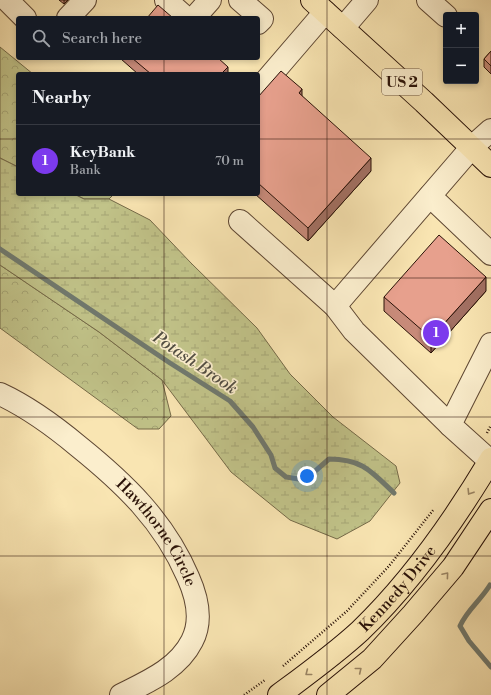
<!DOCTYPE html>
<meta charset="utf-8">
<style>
:root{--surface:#171b24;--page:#20242c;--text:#f1f3f6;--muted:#9ea1a6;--line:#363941;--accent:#7c3aed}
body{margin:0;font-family:"Libre Bodoni",serif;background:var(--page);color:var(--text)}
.controls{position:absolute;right:12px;top:12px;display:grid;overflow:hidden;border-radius:4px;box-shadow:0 2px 6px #0003}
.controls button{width:36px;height:36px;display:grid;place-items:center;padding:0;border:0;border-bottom:1px solid var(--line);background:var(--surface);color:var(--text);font:20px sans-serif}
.you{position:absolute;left:307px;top:476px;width:14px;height:14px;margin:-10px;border:3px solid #fff;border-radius:50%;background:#1a73e8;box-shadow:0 0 0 6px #1a73e833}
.badge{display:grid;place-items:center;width:26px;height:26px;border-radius:50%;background:var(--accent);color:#fff;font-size:13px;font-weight:700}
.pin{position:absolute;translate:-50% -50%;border:2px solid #fff;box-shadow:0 1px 4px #0006}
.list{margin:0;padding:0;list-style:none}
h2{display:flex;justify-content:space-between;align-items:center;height:52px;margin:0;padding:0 16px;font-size:17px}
h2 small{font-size:13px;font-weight:400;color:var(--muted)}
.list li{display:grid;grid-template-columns:26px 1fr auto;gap:12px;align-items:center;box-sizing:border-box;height:72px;padding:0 16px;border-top:1px solid var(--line)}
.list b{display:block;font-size:15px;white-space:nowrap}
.list p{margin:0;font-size:13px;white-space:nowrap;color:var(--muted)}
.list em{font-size:13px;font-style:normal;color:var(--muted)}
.icon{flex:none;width:22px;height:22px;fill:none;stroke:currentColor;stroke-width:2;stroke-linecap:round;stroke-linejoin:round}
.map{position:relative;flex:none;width:491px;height:695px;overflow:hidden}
.search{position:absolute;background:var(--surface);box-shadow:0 2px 6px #0003;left:16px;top:16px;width:244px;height:44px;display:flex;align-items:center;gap:10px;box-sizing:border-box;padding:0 14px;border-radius:4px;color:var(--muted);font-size:15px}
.panel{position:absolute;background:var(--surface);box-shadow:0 2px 6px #0003;left:16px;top:72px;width:244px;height:124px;border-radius:4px}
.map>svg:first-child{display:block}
.forest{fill:url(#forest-crowns);stroke:#756a48}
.wetland{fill:url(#wetland-marsh);stroke:#756a48}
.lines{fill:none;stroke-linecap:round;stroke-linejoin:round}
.stream{stroke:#70796e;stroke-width:5}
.minor-casing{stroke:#5d4632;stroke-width:24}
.major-casing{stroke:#291107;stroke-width:24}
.path{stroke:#291107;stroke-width:2.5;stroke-dasharray:1 2;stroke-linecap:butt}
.minor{stroke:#fbeecd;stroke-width:22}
.major{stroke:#f9e5b2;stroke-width:22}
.wall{fill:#c78a79;stroke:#291107}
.shaded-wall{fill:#a27063;stroke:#291107}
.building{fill:#e7a08d;stroke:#291107}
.oneway{stroke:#9b8665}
.grid{fill:none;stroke:#291107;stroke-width:1;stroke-opacity:0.55}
.labels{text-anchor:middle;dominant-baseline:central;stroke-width:3.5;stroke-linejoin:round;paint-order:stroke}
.shield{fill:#fbeecd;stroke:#685342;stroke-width:1}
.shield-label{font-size:15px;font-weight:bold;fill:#291107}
.street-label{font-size:16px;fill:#291107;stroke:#fbeecd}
.water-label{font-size:17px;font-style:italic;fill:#524e43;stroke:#fbeecd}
</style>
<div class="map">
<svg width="491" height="695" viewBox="0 0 491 695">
<defs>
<pattern id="forest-crowns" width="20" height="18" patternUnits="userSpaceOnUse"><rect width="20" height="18" fill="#c1c389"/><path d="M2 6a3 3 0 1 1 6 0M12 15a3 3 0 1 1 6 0" fill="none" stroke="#a6a675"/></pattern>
<pattern id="wetland-marsh" width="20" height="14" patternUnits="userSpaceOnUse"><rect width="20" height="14" fill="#c1c389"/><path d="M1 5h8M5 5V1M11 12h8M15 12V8" fill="none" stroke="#a6a675"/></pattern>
</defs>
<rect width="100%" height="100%" fill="#f9e5b2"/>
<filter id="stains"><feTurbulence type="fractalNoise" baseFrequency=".005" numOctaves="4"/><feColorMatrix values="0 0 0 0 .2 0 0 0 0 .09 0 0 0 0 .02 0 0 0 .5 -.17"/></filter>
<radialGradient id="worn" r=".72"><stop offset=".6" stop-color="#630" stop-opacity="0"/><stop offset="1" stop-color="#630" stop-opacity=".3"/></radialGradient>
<g class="forest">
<path d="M0,47L33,74H18V167L0,158Z"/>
<path d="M74,194H114L109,199H84Z"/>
<path d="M0,265L99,332L162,380L171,416L159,429H138L0,328Z"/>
</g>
<path class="wetland" d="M0,158L18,167V194H74L84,199H109L150,220L191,263L257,328L290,374L333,417L396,466L400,483L370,521L337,539L290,520L231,472L162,380L99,332L0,265Z"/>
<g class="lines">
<g class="stream">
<path d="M0,249L170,363L230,401L253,427L271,455L275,468L286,477L305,480L329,459C362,459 371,471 394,493"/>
<path d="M490,585C481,600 467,610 460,626L469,641L491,667"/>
</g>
<defs>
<g id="minor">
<path d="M7,0L25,18"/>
<path d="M166,0L186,18"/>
<path d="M240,0L262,19L258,23"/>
<path d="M428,0L446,16"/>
<path d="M68,18L85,0"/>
<path d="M194,18L210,0"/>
<path d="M343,28L367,0"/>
<path d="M258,90L325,12"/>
<path d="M430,196L491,254"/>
<path d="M240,221L335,306L354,331L450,425"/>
<path d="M335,306L472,147L491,130"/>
<path id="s1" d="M0,394C28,407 54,426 78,446C124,483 164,521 188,577C197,597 203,620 192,641C178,669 147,682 121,695"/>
<path d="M490,461L450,425L491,344"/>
</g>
<g id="major">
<path d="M312,0L424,102L491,166"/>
<path id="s2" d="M279,695C306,675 335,654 360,631C412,581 454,521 491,459"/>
<path d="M328,695L372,659L413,614L453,567L491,510"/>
</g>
</defs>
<use href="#minor" class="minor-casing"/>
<use href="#major" class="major-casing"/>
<g class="path">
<path d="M487,433L491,425"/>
<path d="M283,666L347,611L389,566L434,509"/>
<path d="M244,695L265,680"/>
</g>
<use href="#minor" class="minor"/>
<use href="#major" class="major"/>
</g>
<g class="wall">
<path d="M59,0H68L64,4Z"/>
<path d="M491,51V74L484,67V59Z"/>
<path d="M121,58H218L228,74H138L121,59Z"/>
<path d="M302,96L371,171L308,241L255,194H258V97Z"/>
<path d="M486,291L431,353L384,311V297Z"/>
</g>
<g class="shaded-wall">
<path d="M64,0H68L64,4Z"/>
<path d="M228,67V74H221Z"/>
<path d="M302,89V102L299,93Z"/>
<path d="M371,158V171L308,241V228Z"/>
<path d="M486,277V291L431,353V338Z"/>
</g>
<g class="building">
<path d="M158,5L173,18H147Z"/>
<path d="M491,51V66L484,59Z"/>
<path d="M132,58H218L228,67L221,74H151Z"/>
<path d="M281,71L302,89L299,93L371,158L308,228L258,183V97Z"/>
<path d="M439,235L486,277L431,338L384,297Z"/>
</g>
<defs><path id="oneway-chevron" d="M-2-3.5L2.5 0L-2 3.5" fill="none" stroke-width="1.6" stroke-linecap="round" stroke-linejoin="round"/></defs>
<g class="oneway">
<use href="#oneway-chevron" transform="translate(470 492) rotate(122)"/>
<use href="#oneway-chevron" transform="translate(446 575) rotate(-50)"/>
<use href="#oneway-chevron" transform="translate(359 670) rotate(-39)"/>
<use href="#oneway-chevron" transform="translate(308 673) rotate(142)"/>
</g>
<path class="grid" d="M164,0V18M327,0V695M164,58V74M0,139H18M258,139H491M164,194V695M0,278H491M0,417H491M0,556H491"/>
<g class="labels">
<rect class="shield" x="382" y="69" width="40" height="26" rx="3"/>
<g class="shield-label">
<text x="402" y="82">US 2</text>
</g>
<g class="street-label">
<text stroke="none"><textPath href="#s1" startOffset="212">Hawthorne Circle</textPath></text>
<text stroke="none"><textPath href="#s2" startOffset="160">Kennedy Drive</textPath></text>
</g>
<g class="water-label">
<text transform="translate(195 363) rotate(34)">Potash Brook</text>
</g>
</g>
<rect width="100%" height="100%" filter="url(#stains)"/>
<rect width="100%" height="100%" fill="url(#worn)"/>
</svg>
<div class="controls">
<button>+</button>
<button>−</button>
</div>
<div class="you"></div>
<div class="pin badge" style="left:436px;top:333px">1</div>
<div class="search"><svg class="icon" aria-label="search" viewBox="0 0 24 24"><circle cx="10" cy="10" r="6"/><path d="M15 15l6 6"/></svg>Search here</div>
<section class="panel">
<h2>Nearby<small></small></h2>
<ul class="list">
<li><span class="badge">1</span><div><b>KeyBank</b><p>Bank</p></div><em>70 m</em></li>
</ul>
</section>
</div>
